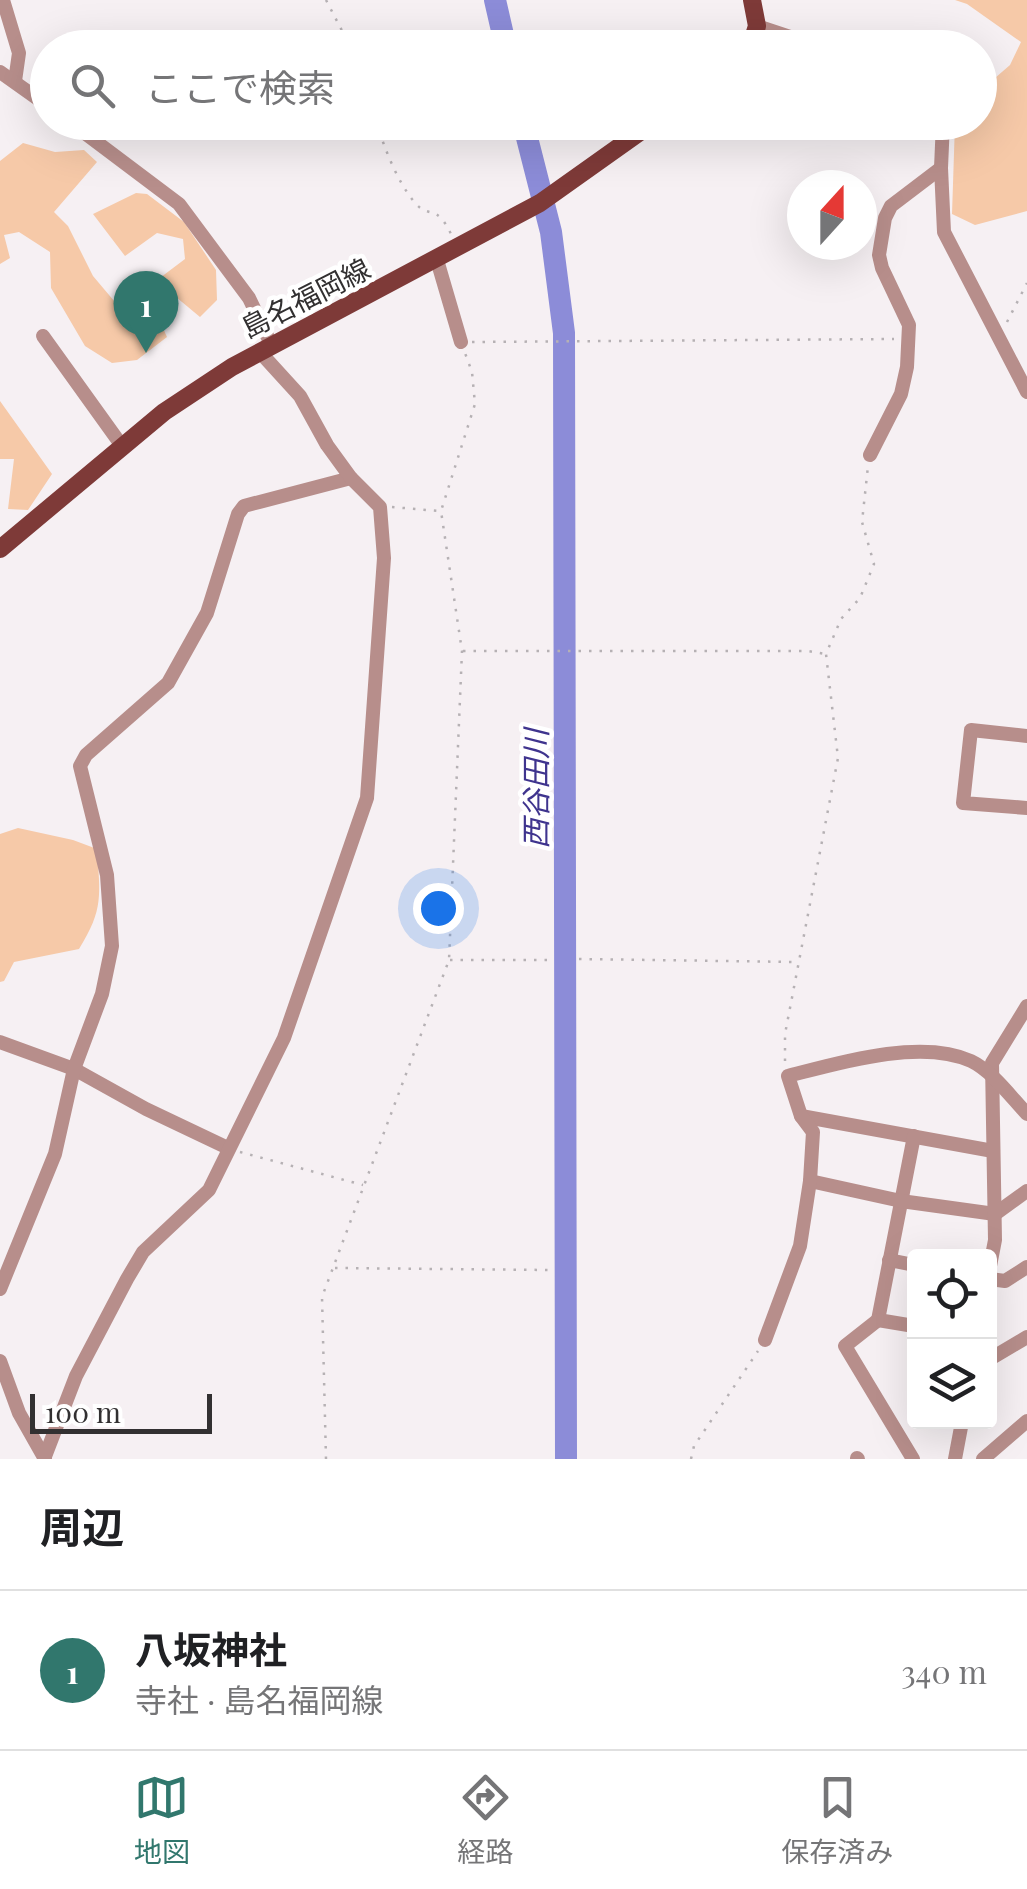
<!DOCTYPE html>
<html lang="ja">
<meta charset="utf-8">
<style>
:root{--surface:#fff;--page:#f6f6f6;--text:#202124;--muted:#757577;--line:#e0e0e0;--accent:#31776d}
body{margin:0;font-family:"Playfair Display","Noto Sans JP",serif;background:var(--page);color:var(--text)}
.controls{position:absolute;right:30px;bottom:30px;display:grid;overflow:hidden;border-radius:10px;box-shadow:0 10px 40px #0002}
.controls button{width:90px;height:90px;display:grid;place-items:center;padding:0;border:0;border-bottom:2px solid var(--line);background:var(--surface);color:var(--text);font:50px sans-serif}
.compass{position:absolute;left:787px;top:170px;width:90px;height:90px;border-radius:50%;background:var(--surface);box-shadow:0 10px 40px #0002;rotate:21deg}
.scale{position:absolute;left:30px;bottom:25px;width:182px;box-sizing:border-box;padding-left:10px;border:5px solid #323031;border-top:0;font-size:28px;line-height:35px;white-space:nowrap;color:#323031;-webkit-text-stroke:8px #fff;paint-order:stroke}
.you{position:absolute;left:438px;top:908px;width:35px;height:35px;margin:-25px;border:8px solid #fff;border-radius:50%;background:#1a73e8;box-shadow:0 0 0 15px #1a73e833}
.badge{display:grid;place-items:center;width:65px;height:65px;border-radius:50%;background:var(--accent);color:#fff;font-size:32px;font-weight:700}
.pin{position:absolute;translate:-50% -82px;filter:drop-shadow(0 2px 5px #0008)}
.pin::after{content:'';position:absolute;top:52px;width:35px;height:30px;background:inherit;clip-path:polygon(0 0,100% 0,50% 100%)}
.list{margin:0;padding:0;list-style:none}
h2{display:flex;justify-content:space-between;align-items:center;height:130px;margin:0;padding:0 40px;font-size:42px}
h2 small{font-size:32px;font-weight:400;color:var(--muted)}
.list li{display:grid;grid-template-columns:65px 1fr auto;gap:30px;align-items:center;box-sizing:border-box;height:160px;padding:0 40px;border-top:2px solid var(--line)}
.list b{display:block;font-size:38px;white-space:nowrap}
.list p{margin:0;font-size:32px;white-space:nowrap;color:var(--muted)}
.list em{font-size:32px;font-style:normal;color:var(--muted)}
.icon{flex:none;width:55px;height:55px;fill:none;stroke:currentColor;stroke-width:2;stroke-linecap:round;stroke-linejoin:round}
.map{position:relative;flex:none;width:1027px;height:1459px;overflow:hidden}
.search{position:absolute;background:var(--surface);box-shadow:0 10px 40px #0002;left:30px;right:30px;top:30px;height:110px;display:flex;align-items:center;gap:25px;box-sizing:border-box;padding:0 35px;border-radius:55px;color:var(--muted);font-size:38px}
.sheet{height:290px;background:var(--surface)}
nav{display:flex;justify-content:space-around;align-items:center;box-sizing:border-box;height:140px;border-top:2px solid var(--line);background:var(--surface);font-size:28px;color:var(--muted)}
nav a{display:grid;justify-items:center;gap:5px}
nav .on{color:var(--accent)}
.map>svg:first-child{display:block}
.green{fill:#f6c9a8}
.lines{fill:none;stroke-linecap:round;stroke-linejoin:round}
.river{stroke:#8c8cd8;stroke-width:22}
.path{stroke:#b6b1b4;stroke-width:2.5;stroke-dasharray:2.5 8;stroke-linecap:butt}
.minor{stroke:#b78e8b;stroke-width:14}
.major{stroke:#7e3a38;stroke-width:18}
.labels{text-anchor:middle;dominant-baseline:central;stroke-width:9;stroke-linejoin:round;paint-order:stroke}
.street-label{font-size:28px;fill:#323031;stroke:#fff}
.water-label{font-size:30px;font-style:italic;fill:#3f348e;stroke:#fff}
</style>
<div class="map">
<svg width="1027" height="1459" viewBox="0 0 1027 1459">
<rect width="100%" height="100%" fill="#f6f0f3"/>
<g class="green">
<path d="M955,0H1027V211L975,225L952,214L955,123L980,122V91L1010,65L1021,42L967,4Z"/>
<path d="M23,143L55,152L84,150L97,162L54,212L68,226L93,276L120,308L185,259L183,239L157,233L125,256L93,214L136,193L147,194L184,222L216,270L217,300L200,317L170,292C154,310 158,317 167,337L137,360L112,363L85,346L51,288L50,252L19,232L4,235L10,258L0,264V161Z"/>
<path d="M0,401L52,474L28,510L8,509L14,459H0Z"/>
<path d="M18,828L73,840L97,849C100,895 104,909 79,949L14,962L4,981L0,982V834Z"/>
</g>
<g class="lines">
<g class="river">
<path d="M495,0L506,48"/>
<path d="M523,122L551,232L564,333L566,1459"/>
</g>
<g class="path">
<path d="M326,0L351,48"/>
<path d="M376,122C385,149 397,182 416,204C430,219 436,203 451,234"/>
<path d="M382,137L443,122"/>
<path d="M1007,322L1027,283"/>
<path d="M472,342L894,339"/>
<path d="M392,507L439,511"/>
<path d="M463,651H808L825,654"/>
<path d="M579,959L797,962"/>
<path d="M450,960H554"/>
<path d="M785,1061V1034L838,758L826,654L841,619L860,598L874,564L862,522L868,466"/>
<path d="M240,1152L363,1185"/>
<path d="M335,1268L548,1270"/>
<path d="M326,1459L322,1297L449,960L462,651L441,511L475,404L472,372L465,353"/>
<path d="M691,1459L694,1446L758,1351"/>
</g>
<g class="minor">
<path d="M3,0L19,53L15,81"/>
<path d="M757,26L823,48"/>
<path d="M0,72L48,106"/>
<path d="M70,122L179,204L249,298L271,344"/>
<path d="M943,122L941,168L944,232L1027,392"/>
<path d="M437,260L461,342"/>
<path d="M43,336L122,446"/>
<path d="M870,455L901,394L907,367L909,325L882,268L879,255L885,218L891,206L941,168"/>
<path d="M1027,736L971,730L963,803L1027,808"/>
<path d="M0,1042L74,1069L146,1109L228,1148"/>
<path d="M801,1116L993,1151"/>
<path d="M914,1136L878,1320L914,1326"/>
<path d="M810,1181L901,1201L995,1214L1027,1191"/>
<path d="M889,1260L914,1265"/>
<path d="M990,1266L995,1240L992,1063L1027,1006"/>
<path d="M990,1279L1005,1281L1027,1267"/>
<path d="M0,1289L55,1154L74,1069L102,994L112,946L107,875L80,766L86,755L168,683L207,613L238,514L244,506L351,478"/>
<path d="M878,1320L845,1346L913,1459"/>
<path d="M765,1340L800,1246L810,1181L813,1132L801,1116L788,1076C838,1063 921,1038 971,1061C992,1071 1011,1097 1027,1114"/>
<path d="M990,1359L1027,1337"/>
<path d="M0,1361L19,1413L45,1459"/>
<path d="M857,1458L858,1459"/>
<path d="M44,1459L76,1376L127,1279L143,1252L209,1190L284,1038L367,798L384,558L380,507L351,478L327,445L300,396L259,351"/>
<path d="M955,1459L962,1422"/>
<path d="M983,1459L1027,1421"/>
</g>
<g class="major">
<path d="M750,48L757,26L752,0"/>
<path d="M0,549L164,412L232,367L540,203L654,122"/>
</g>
</g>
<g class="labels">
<g class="street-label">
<text transform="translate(305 297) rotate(-27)">島名福岡線</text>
</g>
<g class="water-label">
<text transform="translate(535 789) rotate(-90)">西谷田川</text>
</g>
</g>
</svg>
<div class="controls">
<button><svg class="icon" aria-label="locate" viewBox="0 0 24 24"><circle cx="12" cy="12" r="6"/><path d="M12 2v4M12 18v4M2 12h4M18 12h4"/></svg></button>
<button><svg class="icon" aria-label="layers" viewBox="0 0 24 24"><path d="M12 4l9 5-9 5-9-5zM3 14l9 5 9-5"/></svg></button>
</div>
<svg class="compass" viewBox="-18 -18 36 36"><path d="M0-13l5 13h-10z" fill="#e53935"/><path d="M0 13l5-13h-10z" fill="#757577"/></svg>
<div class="scale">100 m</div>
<div class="you"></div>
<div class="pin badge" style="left:146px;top:353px">1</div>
<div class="search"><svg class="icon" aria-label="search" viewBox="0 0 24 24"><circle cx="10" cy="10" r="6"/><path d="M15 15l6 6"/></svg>ここで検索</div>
</div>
<section class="sheet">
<h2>周辺<small></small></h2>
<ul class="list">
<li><span class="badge">1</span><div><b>八坂神社</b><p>寺社 · 島名福岡線</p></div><em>340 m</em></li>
</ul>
</section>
<nav>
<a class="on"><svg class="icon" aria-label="map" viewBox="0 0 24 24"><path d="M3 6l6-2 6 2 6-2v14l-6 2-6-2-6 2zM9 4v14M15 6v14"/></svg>地図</a>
<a><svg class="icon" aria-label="directions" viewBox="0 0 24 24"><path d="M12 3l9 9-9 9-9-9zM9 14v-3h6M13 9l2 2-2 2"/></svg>経路</a>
<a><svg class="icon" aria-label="saved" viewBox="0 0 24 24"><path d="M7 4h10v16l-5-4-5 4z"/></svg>保存済み</a>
</nav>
